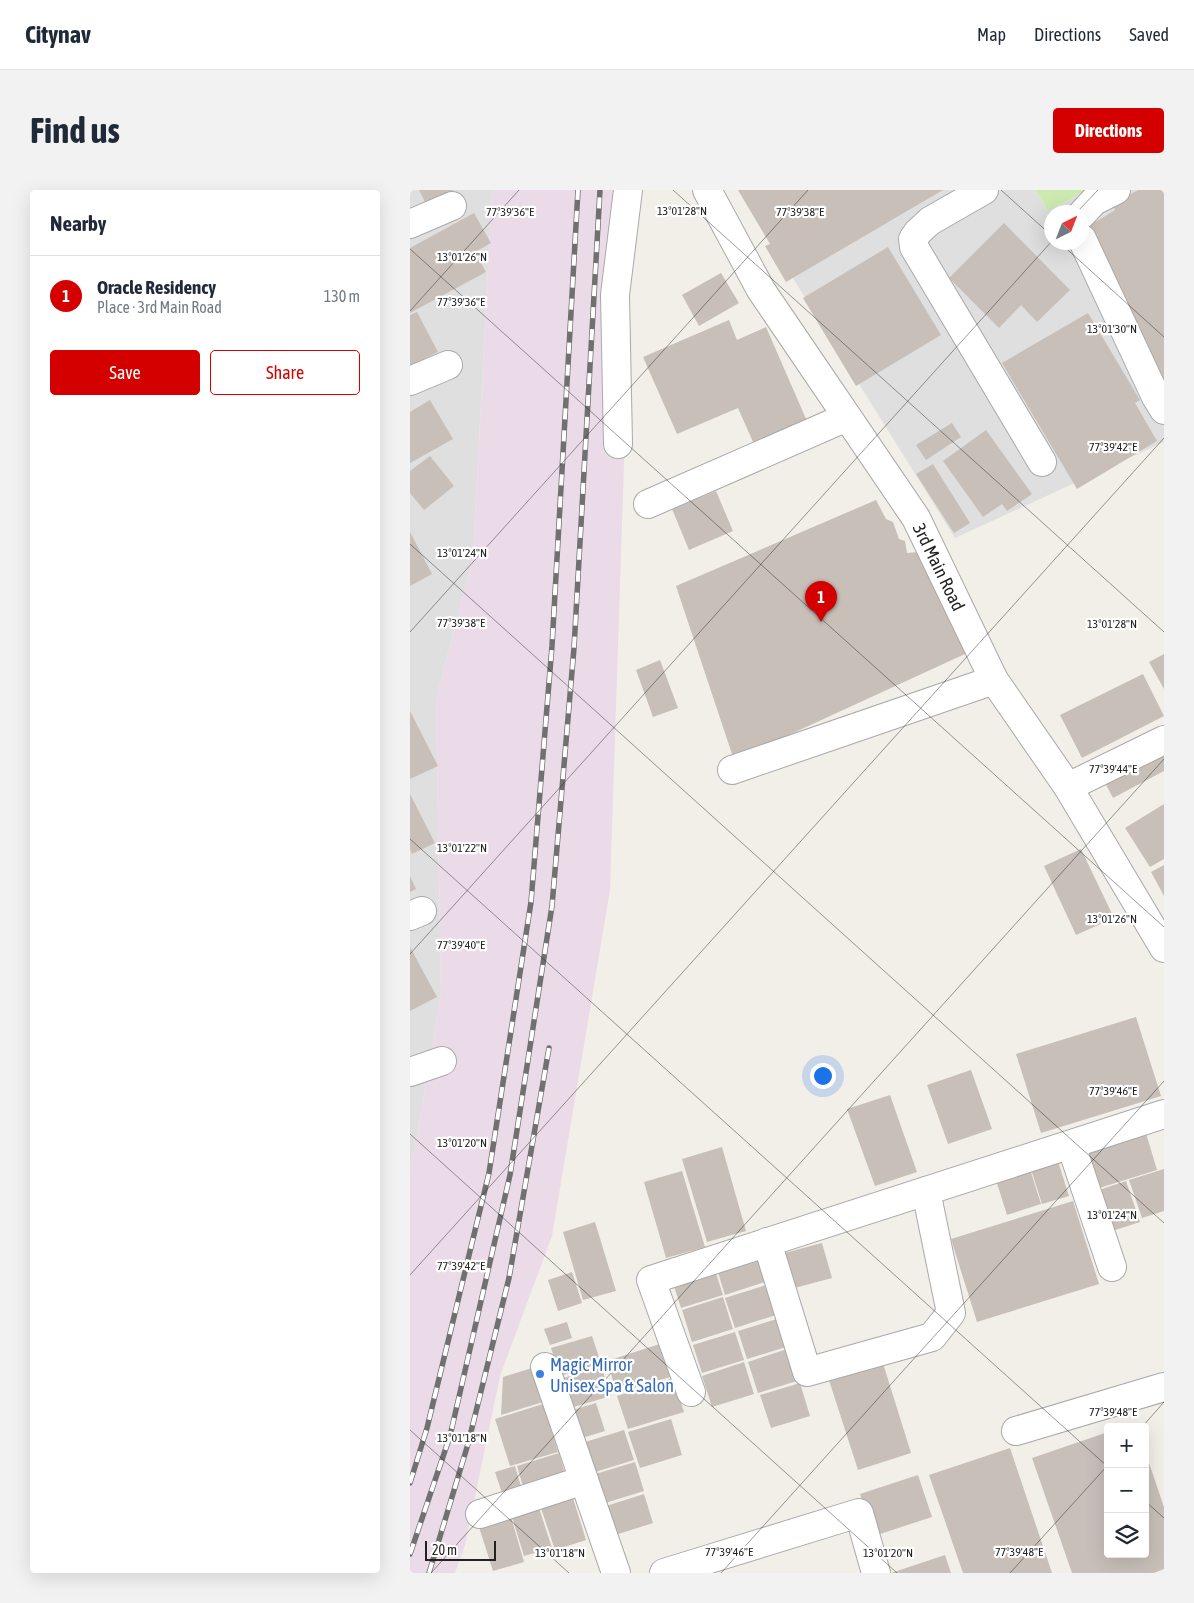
<!DOCTYPE html>
<meta charset="utf-8">
<style>
:root{--surface:#fff;--page:#f2f2f3;--text:#1f2937;--muted:#747a83;--line:#e0e1e3;--accent:#d40000}
body{margin:0;font-family:"Asap Condensed",sans-serif;background:var(--page);color:var(--text)}
.controls{position:absolute;right:15px;bottom:15px;display:grid;overflow:hidden;border-radius:5px;box-shadow:0 5px 20px #0002}
.controls button{width:45px;height:45px;display:grid;place-items:center;padding:0;border:0;border-bottom:1px solid var(--line);background:var(--surface);color:var(--text);font:25px sans-serif}
.compass{position:absolute;left:634px;top:15px;width:45px;height:45px;border-radius:50%;background:var(--surface);box-shadow:0 5px 20px #0002;rotate:42deg}
.scale{position:absolute;left:15px;bottom:12px;width:71px;box-sizing:border-box;padding-left:5px;border:2px solid #222;border-top:0;font-size:14px;line-height:18px;white-space:nowrap;color:#222;-webkit-text-stroke:4px #fff;paint-order:stroke}
.you{position:absolute;left:412px;top:885px;width:18px;height:18px;margin:-12px;border:4px solid #fff;border-radius:50%;background:#1a73e8;box-shadow:0 0 0 8px #1a73e833}
.badge{display:grid;place-items:center;width:32px;height:32px;border-radius:50%;background:var(--accent);color:#fff;font-size:16px;font-weight:700}
.pin{position:absolute;translate:-50% -41px;filter:drop-shadow(0 1px 2px #0008)}
.pin::after{content:'';position:absolute;top:26px;width:18px;height:15px;background:inherit;clip-path:polygon(0 0,100% 0,50% 100%)}
.list{margin:0;padding:0;list-style:none}
h2{display:flex;justify-content:space-between;align-items:center;height:65px;margin:0;padding:0 20px;font-size:21px}
h2 small{font-size:16px;font-weight:400;color:var(--muted)}
.list li{display:grid;grid-template-columns:32px 1fr auto;gap:15px;align-items:center;box-sizing:border-box;height:80px;padding:0 20px;border-top:1px solid var(--line)}
.list b{display:block;font-size:19px;white-space:nowrap}
.list p{margin:0;font-size:16px;white-space:nowrap;color:var(--muted)}
.list em{font-size:16px;font-style:normal;color:var(--muted)}
.actions{display:flex;gap:10px;padding:15px 20px}
.actions a{flex:1;padding:11px 0;border:1px solid var(--accent);border-radius:5px;text-align:center;font-size:18px;color:var(--accent)}
.actions .main{background:var(--accent);color:#fff}
.icon{flex:none;width:28px;height:28px;fill:none;stroke:currentColor;stroke-width:2;stroke-linecap:round;stroke-linejoin:round}
.map{position:relative;flex:none;width:754px;height:1383px;overflow:hidden;border-radius:5px}
header{display:flex;align-items:center;gap:30px;box-sizing:border-box;height:70px;padding:0 25px;background:var(--surface);border-bottom:1px solid var(--line)}
header strong{font-size:24px}
nav{display:flex;gap:28px;margin-inline-start:auto;font-size:18px}
.intro{display:flex;align-items:center;justify-content:space-between;box-sizing:border-box;height:120px;padding:0 30px}
h1{margin:0;font-size:35px}
.button{padding:12px 22px;border-radius:5px;background:var(--accent);color:#fff;font-size:18px;font-weight:700}
main{display:flex;gap:30px;padding:0 30px}
aside{flex:1;background:var(--surface);border-radius:5px;box-shadow:0 5px 20px #0002}
.map>svg:first-child{display:block}
.residential{fill:#e0dfdf;fill-rule:evenodd}
.industrial{fill:#ebdbe8}
.grass{fill:#cdebb0}
.building{fill:#c7bfb8}
.lines{fill:none;stroke-linecap:round;stroke-linejoin:round}
.minor-casing{stroke:#a9a9a9;stroke-width:30}
.minor{stroke:#fff;stroke-width:28}
.rail-casing{stroke:#707070;stroke-width:5.5}
.rail{stroke:#fff;stroke-width:4;stroke-dasharray:11;stroke-linecap:butt}
.ticks{fill:none;stroke:#222;stroke-width:1;stroke-opacity:0.45}
.shop-dot{fill:#3f7fe0;stroke:#fff;stroke-width:2}
.labels{text-anchor:middle;dominant-baseline:central;stroke-width:4.5;stroke-linejoin:round;paint-order:stroke}
.street-label{font-size:18px;fill:#222;stroke:#fff}
.shop-label{font-size:18px;fill:#366cbe;stroke:#fff;text-anchor:start}
.ticks-label{font-size:12px;text-anchor:middle;fill:#222;stroke:#fff;stroke-width:4.5;stroke-linejoin:round;paint-order:stroke}
</style>
<header>
<strong>Citynav</strong>
<nav><a>Map</a><a>Directions</a><a>Saved</a></nav>
</header>
<div class="intro"><h1>Find us</h1><a class="button">Directions</a></div>
<main>
<aside>
<h2>Nearby<small></small></h2>
<ul class="list">
<li><span class="badge">1</span><div><b>Oracle Residency</b><p>Place · 3rd Main Road</p></div><em>130 m</em></li>
</ul>
<div class="actions"><a class="main">Save</a><a>Share</a></div>
</aside>
<div class="map">
<svg width="754" height="1383" viewBox="0 0 754 1383">
<rect width="100%" height="100%" fill="#f2efe9"/>
<g class="residential">
<path d="M0,0H82L63,367L26,510L31,804L0,986Z"/>
<path d="M328,0H626L638,21L677,0H754V252L545,348ZM642,22H672V52H642Z"/>
</g>
<path class="industrial" d="M82,0H223L200,700L142,1046L90,1186L55,1355L45,1383H0V986L31,804L26,510L63,367Z"/>
<path class="grass" d="M626,0H677L638,21Z"/>
<g class="building">
<path d="M9,0H44L16,14Z"/>
<path d="M328,0H533L376,92L355,56L360,54Z"/>
<path d="M728,0H754V191L676,38L705,20L702,15Z"/>
<path d="M64,23L81,53L65,62L76,82L0,123V58Z"/>
<path d="M594,33L660,100L627,132L611,115L589,138L539,88Z"/>
<path d="M478,57L531,145L446,196L393,108Z"/>
<path d="M311,83L329,113L289,136L272,105Z"/>
<path d="M7,122L28,162L0,176V125Z"/>
<path d="M678,123L730,210L725,213L747,251L667,299L592,173Z"/>
<path d="M319,130L327,150L356,137L400,238L347,261L328,218L267,244L233,167Z"/>
<path d="M20,210L43,249L0,273V222Z"/>
<path d="M542,233L551,247L516,270L506,255Z"/>
<path d="M576,240L622,304L597,321L592,314L573,327L533,271Z"/>
<path d="M20,266L44,296L14,320L0,303V281Z"/>
<path d="M523,274L560,333L544,343L506,284Z"/>
<path d="M306,301L323,341L279,360L262,319Z"/>
<path d="M466,310L476,329L483,332L489,349L495,351L497,363L508,362L559,461L555,464L324,570L266,396Z"/>
<path d="M0,342L22,384L0,396Z"/>
<path d="M754,464V499L739,472Z"/>
<path d="M250,470L268,518L243,527L226,480Z"/>
<path d="M733,484L754,526L672,568L650,525Z"/>
<path d="M0,521L28,576L0,589Z"/>
<path d="M754,559V581L703,608L694,591Z"/>
<path d="M0,604L25,653L2,664L0,659Z"/>
<path d="M754,614V669L740,677L715,638Z"/>
<path d="M671,659L704,728L666,745L634,676Z"/>
<path d="M754,675V706L741,682Z"/>
<path d="M0,686L6,699L0,702Z"/>
<path d="M0,757L27,807L0,821Z"/>
<path d="M726,827L751,906L631,943L606,864Z"/>
<path d="M561,880L582,939L538,954L517,895Z"/>
<path d="M480,905L507,982L465,996L437,919Z"/>
<path d="M735,940L747,980L686,999L673,959Z"/>
<path d="M312,957L336,1041L297,1052L272,969Z"/>
<path d="M647,968L659,1006L632,1014L620,976Z"/>
<path d="M619,976L631,1014L597,1025L585,987Z"/>
<path d="M754,979V1021L732,1028L719,990Z"/>
<path d="M272,981L295,1057L256,1068L234,992Z"/>
<path d="M716,991L730,1032L699,1042L686,1001Z"/>
<path d="M663,1011L689,1094L567,1132L541,1049Z"/>
<path d="M185,1032L206,1101L173,1110L153,1042Z"/>
<path d="M412,1053L422,1088L377,1100L367,1065Z"/>
<path d="M346,1063L355,1092L315,1105L306,1076Z"/>
<path d="M304,1077L313,1105L271,1118L262,1090Z"/>
<path d="M162,1082L172,1113L148,1121L138,1090Z"/>
<path d="M356,1095L366,1125L325,1138L315,1108Z"/>
<path d="M313,1107L323,1139L282,1152L272,1120Z"/>
<path d="M367,1129L376,1157L337,1169L328,1141Z"/>
<path d="M157,1132L162,1148L140,1155L134,1139Z"/>
<path d="M325,1142L334,1170L292,1183L283,1155Z"/>
<path d="M182,1146L191,1173L150,1186L141,1158Z"/>
<path d="M256,1152L267,1185L207,1203L197,1171Z"/>
<path d="M377,1159L387,1191L348,1203L338,1172Z"/>
<path d="M471,1167L501,1263L448,1280L417,1184Z"/>
<path d="M334,1172L344,1204L302,1217L292,1186Z"/>
<path d="M191,1176L201,1206L160,1218L151,1189Z"/>
<path d="M122,1178L133,1212L91,1225L93,1187Z"/>
<path d="M263,1188L274,1222L218,1239L207,1206Z"/>
<path d="M390,1193L400,1226L361,1238L350,1205Z"/>
<path d="M186,1213L195,1241L169,1249L160,1221Z"/>
<path d="M133,1214L148,1262L100,1276L85,1229Z"/>
<path d="M261,1229L272,1265L230,1278L218,1242Z"/>
<path d="M214,1240L224,1270L182,1283L172,1253Z"/>
<path d="M698,1242V1364H735L736,1264L754,1317V1379L744,1383H662L622,1268Z"/>
<path d="M600,1258L642,1383H553L519,1285Z"/>
<path d="M149,1263L156,1287L114,1300L107,1276Z"/>
<path d="M225,1272L234,1301L192,1314L182,1285Z"/>
<path d="M105,1276L112,1300L93,1306L85,1282Z"/>
<path d="M508,1285L522,1327L464,1346L450,1304Z"/>
<path d="M234,1304L243,1333L202,1346L193,1317Z"/>
<path d="M163,1308L176,1350L145,1360L131,1318Z"/>
<path d="M129,1318L142,1358L114,1366L102,1327Z"/>
<path d="M101,1327L114,1372L83,1381L69,1337Z"/>
<path d="M535,1365L541,1383H481Z"/>
</g>
<g class="lines">
<defs>
<g id="minor">
<path d="M297,0L351,100L506,328L584,490L658,597L754,758"/>
<path d="M574,0L520,31L508,42L503,49L504,57L632,272"/>
<path d="M672,24L684,11L706,0"/>
<path d="M0,34L42,16"/>
<path d="M672,49L746,207L754,220"/>
<path d="M0,191L38,175"/>
<path d="M208,254L205,105L218,0"/>
<path d="M238,314L437,227"/>
<path d="M322,580L584,490"/>
<path d="M658,597L754,550"/>
<path d="M0,726L12,721"/>
<path d="M0,882L32,871"/>
<path d="M661,955L702,1077"/>
<path d="M357,1052L397,1182L522,1147L541,1123L516,1001"/>
<path d="M135,1177L206,1383"/>
<path d="M281,1202L241,1090L754,924"/>
<path d="M606,1241L754,1197"/>
<path d="M70,1324L174,1290"/>
<path d="M254,1383L449,1323L466,1383"/>
</g>
</defs>
<use href="#minor" class="minor-casing"/>
<use href="#minor" class="minor"/>
<defs>
<g id="rail">
<path d="M0,1293L17,1238L79,983L121,712L142,456L168,0"/>
<path d="M0,1364L40,1246L100,985L142,716L164,458L190,0"/>
<path d="M19,1383L58,1254L99,1088L139,858"/>
</g>
</defs>
<use href="#rail" class="rail-casing"/>
<use href="#rail" class="rail"/>
</g>
<path class="ticks" d="M263,0L754,442M591,0L642,46M667,22L688,0M649,52L754,147M0,59L754,737M0,121L109,0M0,354L754,1033M0,442L398,0M0,649L698,1277M0,764L642,51M0,944L487,1383M0,1085L754,248M732,1237L754,1212M0,1240L159,1383M735,1311L754,1328M21,1383L754,569M311,1383L754,891M600,1383L698,1275"/>
<circle class="shop-dot" cx="130" cy="1184" r="5"/>
<g class="labels">
<g class="street-label">
<text transform="translate(529 377) rotate(64)">3rd Main Road</text>
</g>
<g class="shop-label">
<text x="140" y="1174">Magic Mirror<tspan x="140" dy="21">Unisex Spa &amp; Salon</tspan></text>
</g>
</g>
<g class="ticks-label">
<text x="272" y="25">13°01'28"N</text>
<text x="390" y="26">77°39'38"E</text>
<text x="100" y="26">77°39'36"E</text>
<text x="52" y="71">13°01'26"N</text>
<text x="51" y="116">77°39'36"E</text>
<text x="702" y="143">13°01'30"N</text>
<text x="703" y="261">77°39'42"E</text>
<text x="52" y="367">13°01'24"N</text>
<text x="51" y="437">77°39'38"E</text>
<text x="702" y="438">13°01'28"N</text>
<text x="703" y="583">77°39'44"E</text>
<text x="52" y="662">13°01'22"N</text>
<text x="702" y="733">13°01'26"N</text>
<text x="51" y="759">77°39'40"E</text>
<text x="703" y="905">77°39'46"E</text>
<text x="52" y="957">13°01'20"N</text>
<text x="702" y="1029">13°01'24"N</text>
<text x="51" y="1080">77°39'42"E</text>
<text x="703" y="1226">77°39'48"E</text>
<text x="52" y="1252">13°01'18"N</text>
<text x="319" y="1366">77°39'46"E</text>
<text x="609" y="1366">77°39'48"E</text>
<text x="150" y="1367">13°01'18"N</text>
<text x="478" y="1367">13°01'20"N</text>
</g>
</svg>
<div class="controls">
<button>+</button>
<button>−</button>
<button><svg class="icon" aria-label="layers" viewBox="0 0 24 24"><path d="M12 4l9 5-9 5-9-5zM3 14l9 5 9-5"/></svg></button>
</div>
<svg class="compass" viewBox="-18 -18 36 36"><path d="M0-13l5 13h-10z" fill="#e53935"/><path d="M0 13l5-13h-10z" fill="#747a83"/></svg>
<div class="scale">20 m</div>
<div class="you"></div>
<div class="pin badge" style="left:411px;top:432px">1</div>
</div>
</main>
